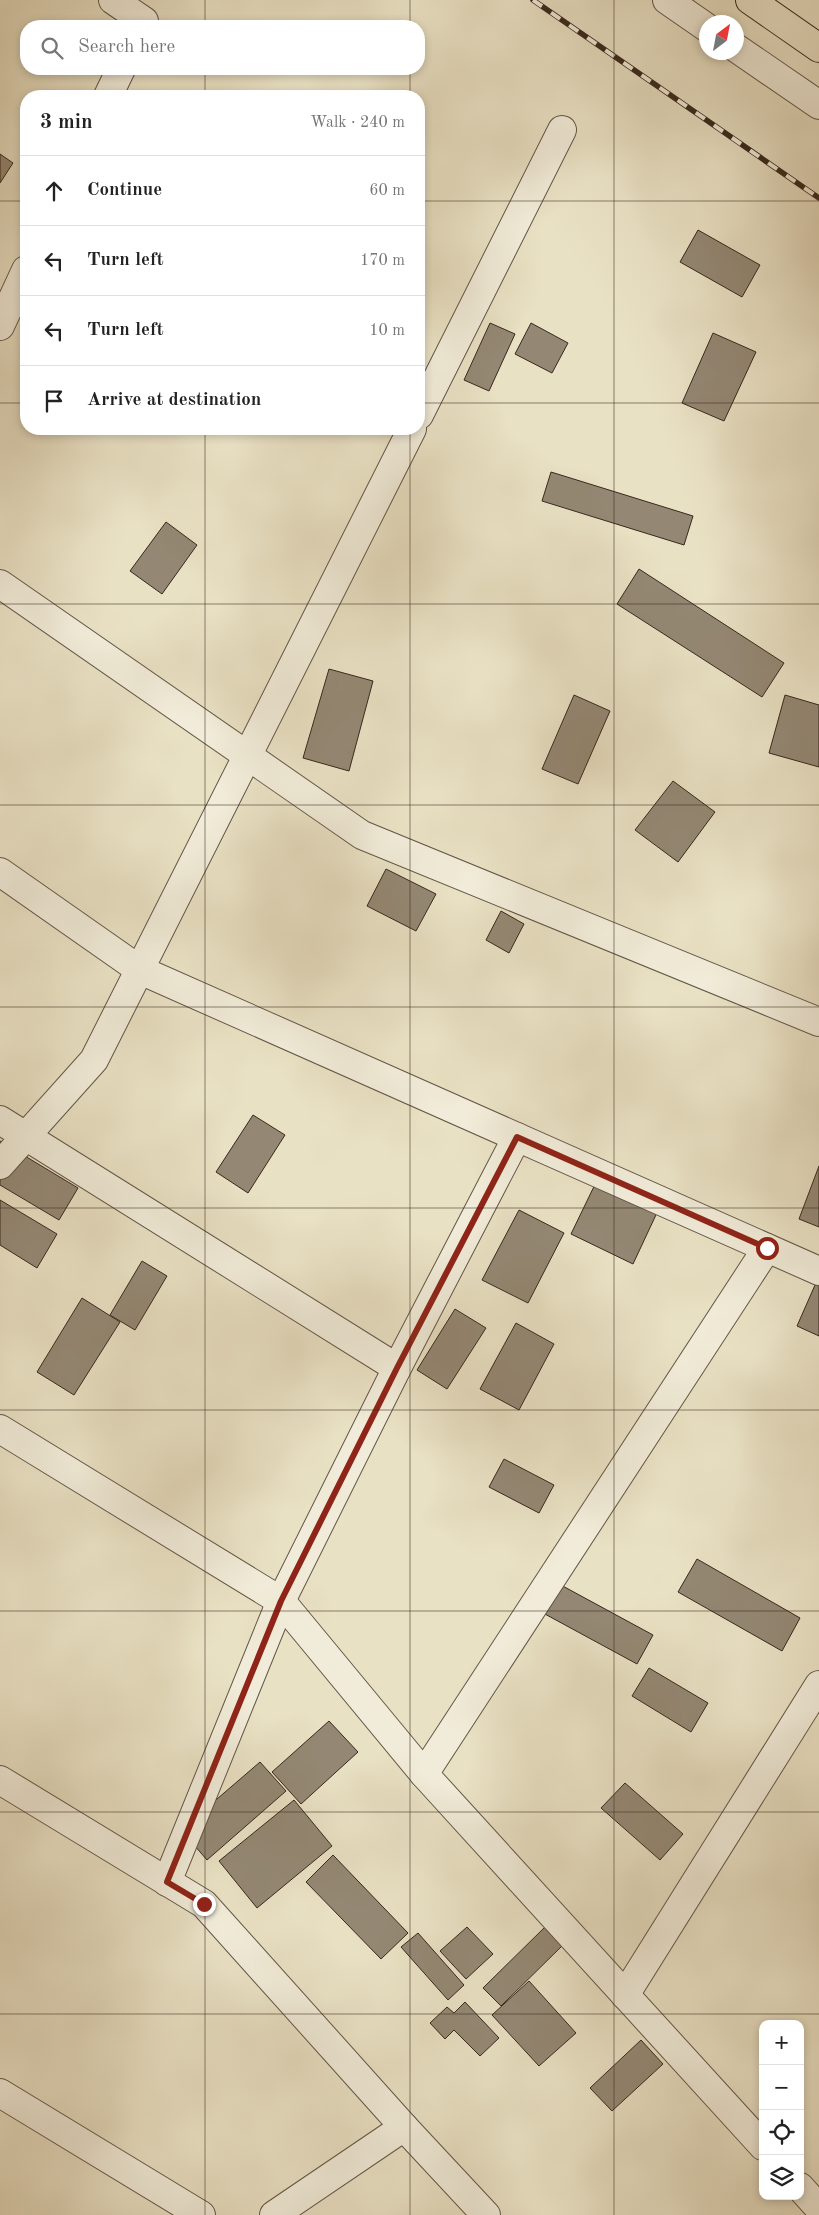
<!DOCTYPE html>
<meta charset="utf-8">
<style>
:root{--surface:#fff;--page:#f6f6f6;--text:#222;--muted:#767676;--line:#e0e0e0}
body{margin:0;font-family:"Old Standard TT",serif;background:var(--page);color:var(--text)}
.controls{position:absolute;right:15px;bottom:15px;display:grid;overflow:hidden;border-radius:10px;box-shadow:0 2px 8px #0003}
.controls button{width:45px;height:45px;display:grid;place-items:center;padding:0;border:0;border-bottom:1px solid var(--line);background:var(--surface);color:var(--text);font:25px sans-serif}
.compass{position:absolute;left:699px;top:15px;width:45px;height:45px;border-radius:50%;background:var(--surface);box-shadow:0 2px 8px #0003;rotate:32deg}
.stop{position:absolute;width:15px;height:15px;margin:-11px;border:4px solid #8f2418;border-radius:50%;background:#fff}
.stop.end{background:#8f2418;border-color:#fff;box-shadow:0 1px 5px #0008}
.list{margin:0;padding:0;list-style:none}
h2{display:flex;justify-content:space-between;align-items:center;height:65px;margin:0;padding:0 20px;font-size:21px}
h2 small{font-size:16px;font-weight:400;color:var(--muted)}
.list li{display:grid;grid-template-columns:32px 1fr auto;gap:15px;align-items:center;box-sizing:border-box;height:70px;padding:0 20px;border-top:1px solid var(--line)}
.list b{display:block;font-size:19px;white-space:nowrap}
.list em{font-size:16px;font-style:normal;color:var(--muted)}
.icon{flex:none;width:28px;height:28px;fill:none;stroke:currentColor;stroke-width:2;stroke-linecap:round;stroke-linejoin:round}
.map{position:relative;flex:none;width:819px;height:2215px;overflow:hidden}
.search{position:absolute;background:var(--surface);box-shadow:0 2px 8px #0003;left:20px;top:20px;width:405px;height:55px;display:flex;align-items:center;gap:12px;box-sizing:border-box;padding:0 18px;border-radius:20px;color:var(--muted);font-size:19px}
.panel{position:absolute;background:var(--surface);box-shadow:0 2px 8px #0003;left:20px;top:90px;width:405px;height:345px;border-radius:20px}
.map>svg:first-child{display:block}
.building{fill:#948874;stroke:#37281d}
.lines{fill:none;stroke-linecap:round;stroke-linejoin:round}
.minor-casing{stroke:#645647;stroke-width:30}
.trunk-casing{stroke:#37281d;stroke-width:30}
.minor{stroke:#f1ecd9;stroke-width:28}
.trunk{stroke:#e9e1c4;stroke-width:28}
.rail-casing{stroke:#37281d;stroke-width:5.5}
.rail{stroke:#f1ecd9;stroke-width:4;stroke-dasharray:11;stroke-linecap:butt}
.route{stroke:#8f2418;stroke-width:6}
.grid{fill:none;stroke:#37281d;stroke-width:1;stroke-opacity:0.55}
</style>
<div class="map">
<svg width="819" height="2215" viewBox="0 0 819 2215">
<rect width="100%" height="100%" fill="#e9e1c4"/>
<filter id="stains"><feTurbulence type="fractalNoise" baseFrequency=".004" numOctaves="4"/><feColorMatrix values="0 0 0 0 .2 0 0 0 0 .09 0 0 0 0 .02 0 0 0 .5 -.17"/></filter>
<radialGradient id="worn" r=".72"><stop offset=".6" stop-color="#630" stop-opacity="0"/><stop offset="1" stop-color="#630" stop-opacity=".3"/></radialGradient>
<g class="building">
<path d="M0,154L13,163L0,183Z"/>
<path d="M698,230L760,265L742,297L680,262Z"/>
<path d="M490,323L515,334L489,391L464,380Z"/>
<path d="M531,323L568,343L552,373L515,354Z"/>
<path d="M713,333L756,352L724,421L682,403Z"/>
<path d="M551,472L693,516L684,545L542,501Z"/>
<path d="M166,522L197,545L162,594L130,571Z"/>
<path d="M639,569L784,663L762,697L617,604Z"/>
<path d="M329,669L373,681L349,771L303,758Z"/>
<path d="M574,695L610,711L578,784L542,769Z"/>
<path d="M785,695L819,705V767L769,753Z"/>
<path d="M673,781L715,812L678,862L635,830Z"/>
<path d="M386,869L436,894L416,931L367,906Z"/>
<path d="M501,911L524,924L509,953L486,940Z"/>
<path d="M253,1115L285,1135L248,1193L216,1172Z"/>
<path d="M0,1141L78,1188L59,1220L0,1185Z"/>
<path d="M819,1166V1227L799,1219Z"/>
<path d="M601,1172L662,1202L633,1264L571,1234Z"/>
<path d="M0,1200L57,1234L37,1268L0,1245Z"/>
<path d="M519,1210L564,1233L528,1303L482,1280Z"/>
<path d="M142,1261L167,1276L135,1330L110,1315Z"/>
<path d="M819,1276V1336L797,1326Z"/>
<path d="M82,1298L120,1322L74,1395L37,1372Z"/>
<path d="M455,1309L486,1328L447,1389L417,1370Z"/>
<path d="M516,1323L554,1344L519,1410L480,1389Z"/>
<path d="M504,1459L554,1485L539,1513L489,1487Z"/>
<path d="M697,1559L800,1618L782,1651L678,1592Z"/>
<path d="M559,1584L653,1635L637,1664L543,1613Z"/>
<path d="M649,1668L708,1703L691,1732L632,1696Z"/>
<path d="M329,1721L358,1752L301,1804L272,1772Z"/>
<path d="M260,1762L286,1791L207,1860L181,1830Z"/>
<path d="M625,1783L683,1834L660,1860L601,1808Z"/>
<path d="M294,1800L332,1846L257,1908L219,1861Z"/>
<path d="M333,1855L408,1933L381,1959L306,1882Z"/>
<path d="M467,1927L493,1954L466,1979L440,1951Z"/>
<path d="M545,1927L563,1945L501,2006L483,1988Z"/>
<path d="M418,1933L464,1985L448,2000L401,1947Z"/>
<path d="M529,1981L576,2033L539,2066L492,2015Z"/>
<path d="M465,2002L499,2038L480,2056L454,2030L445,2039L430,2023L447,2007L454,2013Z"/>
<path d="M641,2040L663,2064L612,2111L590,2088Z"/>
</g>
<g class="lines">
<defs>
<g id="minor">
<path d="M113,0L144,21L141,26"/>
<path d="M667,0L706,27"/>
<path d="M736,48L819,105"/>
<path d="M108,96L121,69"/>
<path d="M0,326L26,270"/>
<path d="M419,415L562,130"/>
<path d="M0,584L362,835L819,1022"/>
<path d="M0,872L140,970L819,1271"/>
<path d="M0,1120L397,1368"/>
<path d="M0,1165L94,1060L412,429"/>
<path d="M0,1429L281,1601L424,1774L763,2146"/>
<path d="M424,1774L767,1248"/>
<path d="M0,1780L204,1904L404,2127L486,2215"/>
<path d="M167,1882L281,1601L397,1368L517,1137"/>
<path d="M625,1995L819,1685"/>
<path d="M0,2093L201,2215"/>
<path d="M800,2187L819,2208"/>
<path d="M274,2215L404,2127"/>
</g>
<path id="trunk" d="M750,0L819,48"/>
</defs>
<use href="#minor" class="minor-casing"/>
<use href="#trunk" class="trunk-casing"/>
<use href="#minor" class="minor"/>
<use href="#trunk" class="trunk"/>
<defs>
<path id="rail" d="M533,0L819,198"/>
</defs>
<use href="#rail" class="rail-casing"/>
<use href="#rail" class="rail"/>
</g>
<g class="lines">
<path class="route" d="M204,1904L167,1882L281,1601L397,1368L517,1137L767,1248"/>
</g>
<path class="grid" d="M205,0V26M410,0V26M614,0V2215M205,69V96M410,69V96M0,201H26M419,201H819M0,403H26M419,403H819M205,429V2215M410,429V2215M0,604H819M0,805H819M0,1007H819M0,1208H819M0,1410H819M0,1611H819M0,1812H819M0,2014H819"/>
<rect width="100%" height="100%" filter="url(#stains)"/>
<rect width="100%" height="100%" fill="url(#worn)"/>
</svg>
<div class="controls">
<button>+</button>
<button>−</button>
<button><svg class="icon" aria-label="locate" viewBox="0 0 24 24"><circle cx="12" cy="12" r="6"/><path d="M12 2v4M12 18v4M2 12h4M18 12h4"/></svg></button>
<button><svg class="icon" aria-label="layers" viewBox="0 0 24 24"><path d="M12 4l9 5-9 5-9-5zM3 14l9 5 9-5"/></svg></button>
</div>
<svg class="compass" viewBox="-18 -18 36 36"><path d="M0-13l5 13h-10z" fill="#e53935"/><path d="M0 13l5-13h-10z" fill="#767676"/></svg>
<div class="stop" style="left:767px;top:1248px"></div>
<div class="stop end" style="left:204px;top:1904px"></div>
<div class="search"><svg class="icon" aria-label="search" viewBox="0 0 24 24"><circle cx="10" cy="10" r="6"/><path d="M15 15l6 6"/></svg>Search here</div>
<section class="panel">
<h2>3 min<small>Walk · 240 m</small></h2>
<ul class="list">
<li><svg class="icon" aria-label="ahead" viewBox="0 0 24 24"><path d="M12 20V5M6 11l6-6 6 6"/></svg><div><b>Continue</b></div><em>60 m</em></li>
<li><svg class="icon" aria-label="left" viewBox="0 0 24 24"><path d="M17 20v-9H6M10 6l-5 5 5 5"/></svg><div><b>Turn left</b></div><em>170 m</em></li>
<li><svg class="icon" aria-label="left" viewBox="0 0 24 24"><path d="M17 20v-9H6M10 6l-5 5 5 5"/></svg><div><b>Turn left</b></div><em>10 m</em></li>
<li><svg class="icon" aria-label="arrive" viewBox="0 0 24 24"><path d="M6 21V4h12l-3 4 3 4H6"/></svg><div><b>Arrive at destination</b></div></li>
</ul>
</section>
</div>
